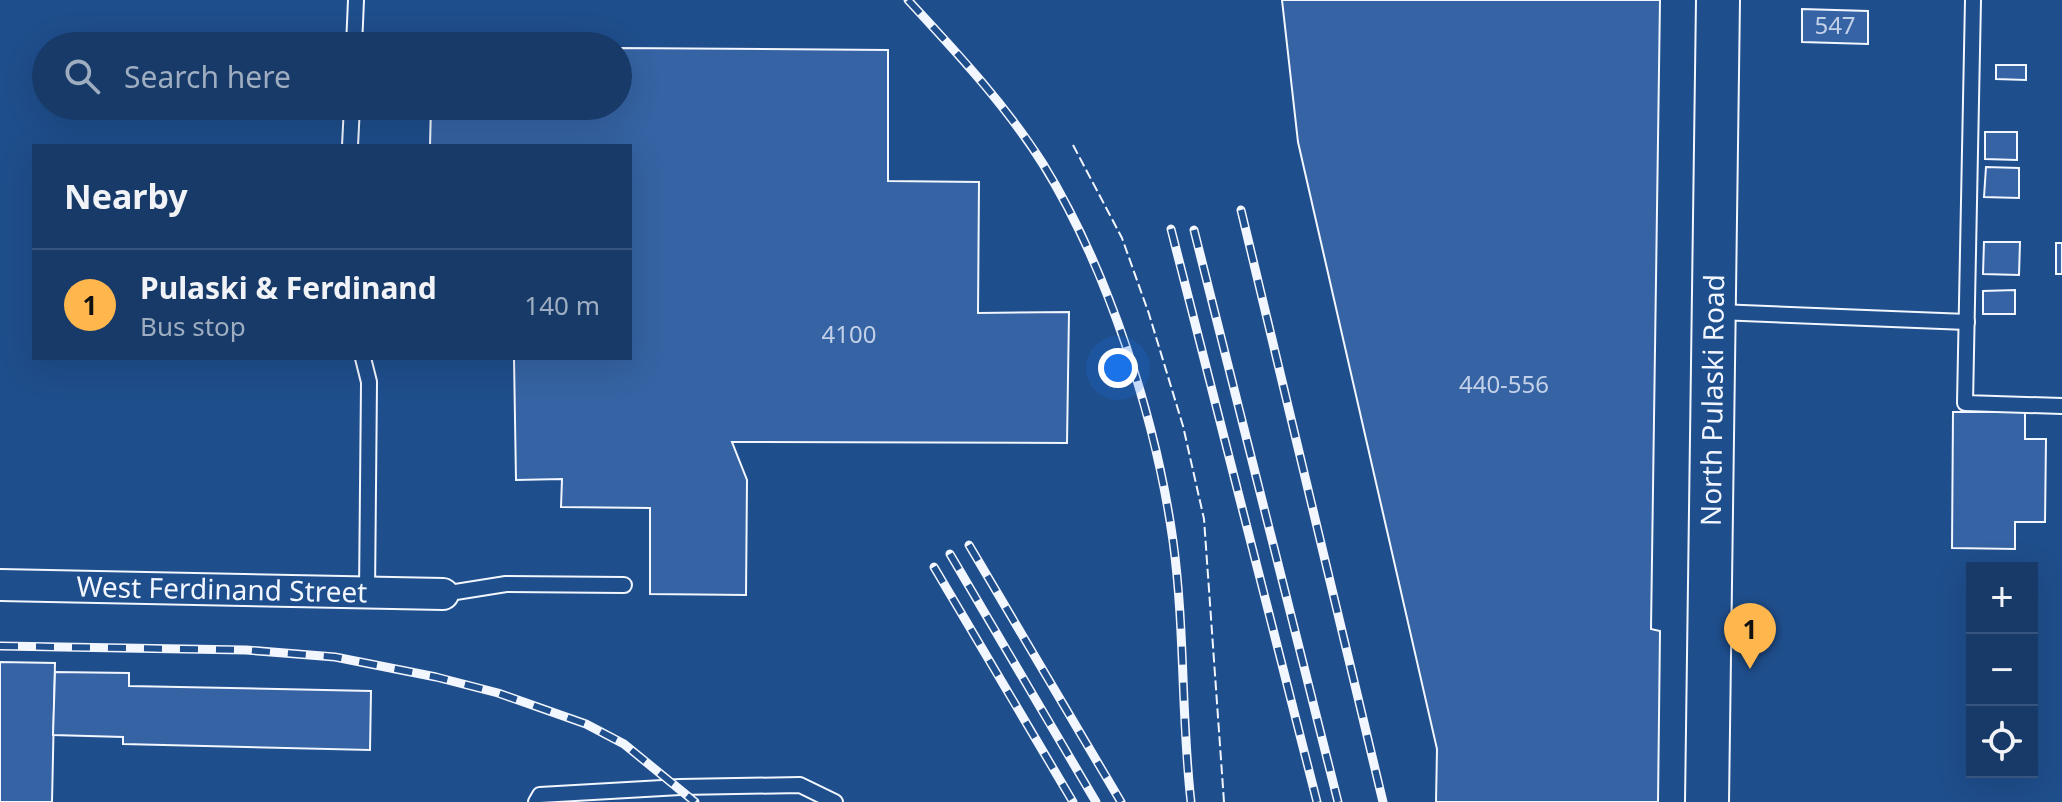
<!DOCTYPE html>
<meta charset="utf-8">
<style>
body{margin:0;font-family:"Noto Sans",sans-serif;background:#20416f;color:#f1f3f6}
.controls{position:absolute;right:24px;bottom:24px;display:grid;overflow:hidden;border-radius:0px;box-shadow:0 8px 32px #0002}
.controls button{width:72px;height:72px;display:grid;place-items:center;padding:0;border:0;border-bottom:2px solid #36547d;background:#173a69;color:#f1f3f6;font:40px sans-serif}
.you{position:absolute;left:1118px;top:368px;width:28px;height:28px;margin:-20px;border:6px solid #fff;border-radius:50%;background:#1a73e8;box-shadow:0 0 0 12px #1a73e833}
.badge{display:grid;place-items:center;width:52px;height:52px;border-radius:50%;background:#ffb74d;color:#111;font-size:26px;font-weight:700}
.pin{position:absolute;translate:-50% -66px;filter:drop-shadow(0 2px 4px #0008)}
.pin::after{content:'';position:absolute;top:42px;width:28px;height:24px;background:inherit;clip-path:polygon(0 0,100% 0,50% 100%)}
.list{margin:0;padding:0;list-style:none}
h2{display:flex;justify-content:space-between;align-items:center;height:104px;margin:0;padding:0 32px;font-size:34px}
h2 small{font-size:26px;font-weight:400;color:#9eadc0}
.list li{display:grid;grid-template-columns:52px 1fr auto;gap:24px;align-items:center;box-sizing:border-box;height:112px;padding:0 32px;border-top:2px solid #36547d}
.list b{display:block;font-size:30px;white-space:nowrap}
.list p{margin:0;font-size:26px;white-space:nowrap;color:#9eadc0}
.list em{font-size:26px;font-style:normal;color:#9eadc0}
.icon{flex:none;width:44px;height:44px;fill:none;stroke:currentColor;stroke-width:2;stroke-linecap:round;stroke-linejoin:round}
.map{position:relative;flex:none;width:2062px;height:802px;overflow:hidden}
.search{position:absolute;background:#173a69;box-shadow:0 8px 32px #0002;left:32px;top:32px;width:600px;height:88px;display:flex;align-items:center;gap:20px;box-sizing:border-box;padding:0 28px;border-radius:44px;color:#9eadc0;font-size:30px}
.panel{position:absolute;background:#173a69;box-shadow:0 8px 32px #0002;left:32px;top:144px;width:600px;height:216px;border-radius:0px}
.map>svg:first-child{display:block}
.building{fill:#3563a3;stroke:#f2f6ff;stroke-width:2}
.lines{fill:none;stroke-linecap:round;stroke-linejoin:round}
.service-casing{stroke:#f2f6ff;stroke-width:18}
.minor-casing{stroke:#f2f6ff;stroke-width:34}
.secondary-casing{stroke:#f2f6ff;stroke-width:46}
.service{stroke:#1f4e8c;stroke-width:14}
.minor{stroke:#1f4e8c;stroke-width:30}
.secondary{stroke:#1f4e8c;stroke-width:42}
.rail-casing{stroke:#f2f6ff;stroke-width:9}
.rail{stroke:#1f4e8c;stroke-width:6;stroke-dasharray:18;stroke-linecap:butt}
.fence{stroke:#f2f6ff;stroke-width:2;stroke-dasharray:10 4;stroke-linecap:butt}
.labels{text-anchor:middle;stroke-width:6;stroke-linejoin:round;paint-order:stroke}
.number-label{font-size:24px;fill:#c3d1e8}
.street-label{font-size:28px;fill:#f2f6ff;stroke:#1f4e8c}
</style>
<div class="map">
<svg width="2062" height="802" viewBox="0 0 2062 802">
<rect width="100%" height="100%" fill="#1f4e8c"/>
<g class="building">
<path d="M1282 0H1660L1651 629 1660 631 1658 802H1436L1437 749 1298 142Z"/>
<path d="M1802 9 1868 11V44L1802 42Z"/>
<path d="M618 48 888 50V181L979 182 978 313 1069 312 1067 443 732 442 747 480 746 595 650 594V508L561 507 562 479 516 480 514 358H630V146H430L431 106H618Z"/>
<path d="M1996 65H2026V80L1996 79Z"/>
<path d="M1985 132H2017V160L1985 159Z"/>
<path d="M1986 167 2019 168V198L1984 197Z"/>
<path d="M1984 242H2020L2019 275 1983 274Z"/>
<rect x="2056" y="243" width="6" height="31"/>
<path d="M2015 290V314H1983V291Z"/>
<path d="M1953 412H2025V439H2046L2045 522H2015V549L1952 548Z"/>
<path d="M0 662 55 663 52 802H0Z"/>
<path d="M55 672 129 673V686L371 691 370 750 123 744V737L53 735Z"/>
</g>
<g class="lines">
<g class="service-casing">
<g id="service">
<path d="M1973 0 1965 403 2062 406"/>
<path d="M354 46 356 0"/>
<path d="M350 146 352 106"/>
<path d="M1718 312 1967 322"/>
<path d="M363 358 369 382 367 593"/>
<path d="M443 594 506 584 624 585"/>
<path d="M536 802 540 795 680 787 800 785 835 802"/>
</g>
</g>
<g class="minor-casing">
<g id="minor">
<path id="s1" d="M0 585 443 594"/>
</g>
</g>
<g class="secondary-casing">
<g id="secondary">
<path id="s2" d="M1707 802 1718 0"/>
</g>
</g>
<use href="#service" class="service"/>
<use href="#minor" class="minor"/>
<use href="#secondary" class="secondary"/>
<g class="rail-casing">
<g id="rail">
<path d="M908 0C956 52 1005 104 1043 164 1108 269 1156 419 1173 541 1185 628 1181 715 1191 802"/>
<path d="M1241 210 1383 802"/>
<path d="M1171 229 1317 802"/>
<path d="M1194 230 1338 802"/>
<path d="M969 545 1121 802"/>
<path d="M950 554 1096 802"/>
<path d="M934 567 1073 802"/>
<path d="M0 646 246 650 335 657 436 677 498 693 586 724 624 744 695 802"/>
</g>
</g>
<use href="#rail" class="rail"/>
<path class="fence" d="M1073 145 1122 238 1149 314 1183 426 1204 519 1224 802"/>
</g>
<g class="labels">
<g class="number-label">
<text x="1835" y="34">547</text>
<text x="849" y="343">4100</text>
<text x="1504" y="393">440-556</text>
</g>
<g class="street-label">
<text dy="10" stroke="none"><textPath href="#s2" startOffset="402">North Pulaski Road</textPath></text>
<text dy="10" stroke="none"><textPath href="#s1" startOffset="222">West Ferdinand Street</textPath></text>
</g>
</g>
</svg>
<div class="controls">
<button>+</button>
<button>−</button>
<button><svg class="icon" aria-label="locate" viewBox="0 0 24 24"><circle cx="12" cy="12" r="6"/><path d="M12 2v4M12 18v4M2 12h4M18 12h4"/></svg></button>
</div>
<div class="you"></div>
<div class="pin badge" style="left:1750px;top:669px">1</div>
<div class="search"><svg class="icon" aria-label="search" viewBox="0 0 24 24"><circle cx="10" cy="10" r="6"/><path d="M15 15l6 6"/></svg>Search here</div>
<section class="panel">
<h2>Nearby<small></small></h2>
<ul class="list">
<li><span class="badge">1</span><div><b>Pulaski &amp; Ferdinand</b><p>Bus stop</p></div><em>140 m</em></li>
</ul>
</section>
</div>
